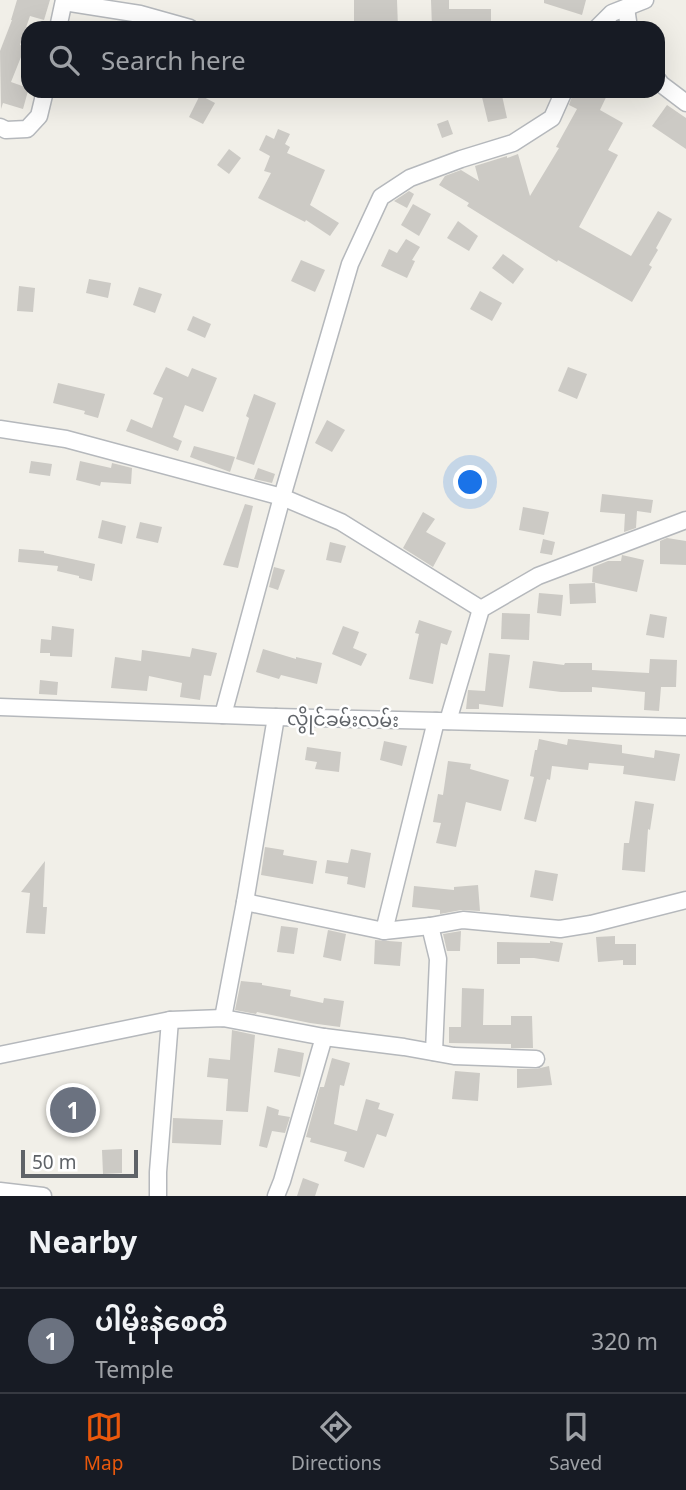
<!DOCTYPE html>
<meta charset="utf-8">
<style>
body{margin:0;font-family:"Noto Sans","Noto Sans Myanmar",sans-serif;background:#242831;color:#f1f3f6}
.scale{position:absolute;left:21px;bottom:18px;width:117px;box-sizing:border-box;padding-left:7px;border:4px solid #5f6368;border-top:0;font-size:19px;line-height:24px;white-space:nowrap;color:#5f6368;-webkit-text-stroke:5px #fff;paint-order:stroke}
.you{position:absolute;left:471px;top:483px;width:24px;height:24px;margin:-18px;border:5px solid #fff;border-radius:50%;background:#1a73e8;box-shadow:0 0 0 10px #1a73e833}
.badge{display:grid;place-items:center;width:46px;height:46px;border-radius:50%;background:#ea580c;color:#fff;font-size:23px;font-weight:700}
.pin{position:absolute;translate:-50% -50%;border:4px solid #fff;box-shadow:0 2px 7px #0006}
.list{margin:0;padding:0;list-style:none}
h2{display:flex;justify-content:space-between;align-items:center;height:91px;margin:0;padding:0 28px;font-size:30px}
h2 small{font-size:23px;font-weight:400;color:#9ea1a6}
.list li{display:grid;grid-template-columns:46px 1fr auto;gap:21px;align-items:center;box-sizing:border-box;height:105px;padding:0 28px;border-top:2px solid #363941}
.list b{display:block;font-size:26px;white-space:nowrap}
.list p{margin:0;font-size:23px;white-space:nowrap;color:#9ea1a6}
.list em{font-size:23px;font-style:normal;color:#9ea1a6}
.icon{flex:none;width:38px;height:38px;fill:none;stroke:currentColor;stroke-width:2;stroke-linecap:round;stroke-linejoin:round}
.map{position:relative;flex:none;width:686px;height:1196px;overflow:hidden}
.search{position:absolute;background:#171b24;box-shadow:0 7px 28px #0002;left:21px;right:21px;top:21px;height:77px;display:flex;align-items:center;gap:18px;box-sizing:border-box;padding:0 24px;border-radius:21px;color:#9ea1a6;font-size:26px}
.sheet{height:196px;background:#171b24}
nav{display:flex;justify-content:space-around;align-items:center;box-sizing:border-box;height:98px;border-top:2px solid #363941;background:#171b24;font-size:19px;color:#9ea1a6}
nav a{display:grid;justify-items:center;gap:4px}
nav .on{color:#ea580c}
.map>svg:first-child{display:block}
.building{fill:#cccac5}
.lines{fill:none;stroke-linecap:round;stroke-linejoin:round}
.street-casing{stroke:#b5b8bc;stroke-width:19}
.street{stroke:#fff;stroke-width:16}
.labels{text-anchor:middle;stroke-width:5;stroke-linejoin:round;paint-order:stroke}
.street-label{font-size:19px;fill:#5f6368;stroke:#fff}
</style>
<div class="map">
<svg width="686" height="1196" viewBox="0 0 686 1196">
<rect width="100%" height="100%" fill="#f1efe8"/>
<g class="building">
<path d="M17 0H50L44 20 30 16 20 45 25 47 11 82 28 88V91L23 109 3 103 1 109 0 51 12 20H11Z"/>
<path d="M354 0H397L398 28H354Z"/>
<path d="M431 0H449V9H491V28L432 27Z"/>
<path d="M544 0H586L582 15 544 3Z"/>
<path d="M491 91H501L507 118 488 122 481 93Z"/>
<path d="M574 91H609L600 110 623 123 608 150 618 155 579 227 631 256 658 211 672 219 656 248 658 250 649 265 652 267 632 302 558 260 557 262 467 206 469 203 439 185 445 176 461 170 479 181 475 166 507 156V158L518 154 530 196 559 148 556 147 577 109 569 105Z"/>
<path d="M200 95 215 103 203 124 189 117Z"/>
<path d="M667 105 686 118V149L652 126Z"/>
<path d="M448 120 453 134 442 138 437 124Z"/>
<path d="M278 129 290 134 285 144 290 147 287 153 325 170 310 205 339 223 330 236 306 220 305 222 258 198 271 173 264 171 270 156 259 150 266 135 274 139Z"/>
<path d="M229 149 241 158 229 174 217 165Z"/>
<path d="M409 191 414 194 407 208 394 201Z"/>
<path d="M413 204 431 214 419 236 401 225Z"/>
<path d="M458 221 478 236 469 251 447 238Z"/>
<path d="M406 239 420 247 412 260 415 261 407 278 381 266 389 249 397 253Z"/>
<path d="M503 254 524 269 513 284 492 268Z"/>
<path d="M301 260 325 270 315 292 291 281Z"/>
<path d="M89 279 111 283 108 298 86 293Z"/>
<path d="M19 286 35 288 33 312 17 311Z"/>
<path d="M139 287 162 294 155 313 133 305Z"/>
<path d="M480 291 502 303 492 321 470 309Z"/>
<path d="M193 316 211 324 205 338 187 330Z"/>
<path d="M166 367 188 377 192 368 217 378 203 412 185 405 173 437 182 441 178 451 126 431 131 419 152 428 163 398 153 394Z"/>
<path d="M568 367 587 374 577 399 558 391Z"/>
<path d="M58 383 105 394 98 418 84 414 85 411 53 403Z"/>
<path d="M254 394 276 403 254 465 236 459 249 418 246 416Z"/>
<path d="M327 420 345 430 332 452 315 443Z"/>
<path d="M194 446 235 457 230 472 190 457Z"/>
<path d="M31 461 52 464 50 476 29 473Z"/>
<path d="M80 461 111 468 112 463 132 468 131 484 101 482 100 486 76 480Z"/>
<path d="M258 468 275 474 272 483 254 479Z"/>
<path d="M602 494 653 500 651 513 637 511 636 528 624 532 625 514 600 512Z"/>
<path d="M245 504 253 506 238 568 223 565Z"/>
<path d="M523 507 549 512 544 535 519 530Z"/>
<path d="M423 512 435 519 426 532 446 543 433 567 403 548Z"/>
<path d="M102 520 126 526 122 544 98 538Z"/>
<path d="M140 522 162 527 158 543 136 538Z"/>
<path d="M667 538 686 541V565L660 564V541Z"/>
<path d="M543 539 555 542 552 555 540 553Z"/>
<path d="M330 542 346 546 341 563 326 560Z"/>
<path d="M19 549 44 551V553L95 564 92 581 79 578V576L57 571 58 566 18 562Z"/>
<path d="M622 555 644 560 637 592 592 582 593 567 608 561H621Z"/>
<path d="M274 567 285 570 278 590 269 587Z"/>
<path d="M595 583 596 603 570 604 569 584Z"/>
<path d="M539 593 563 595 561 616 537 613Z"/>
<path d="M502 613 530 614 529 640 501 639Z"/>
<path d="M650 614 667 617 664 638 646 635Z"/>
<path d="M419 620 452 631 447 645 441 643 433 684 409 679 419 634 415 633Z"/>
<path d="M52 626 74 629 72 657 50 656V653H40L41 639 51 640Z"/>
<path d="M343 626 359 632 353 648 367 654 361 666 332 654Z"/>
<path d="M192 648 217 653 211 676 204 675 200 700 180 697 182 683 149 676 147 691 111 688 115 657 141 661 142 650 190 657Z"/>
<path d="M263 649 296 659V657L322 663 317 684 281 675 279 679 256 672Z"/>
<path d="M489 653 510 655 503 707 479 704V709H466L468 690 485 691Z"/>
<path d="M650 659 677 660 676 687H661L659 711 644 710 645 692 592 687V692H561L529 688 533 661 564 665 565 663H592V670L649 673Z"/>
<path d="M40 680 58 682 57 695 39 694Z"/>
<path d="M539 739 567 745 568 739 622 745V753L654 758 655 750 680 754 675 781 623 774 624 766 589 763 588 770 552 766 550 780 547 779 536 822 524 819 534 777 530 776 535 750H537Z"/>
<path d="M384 741 407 746 402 766 380 760Z"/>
<path d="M307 747 341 752 339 772 315 769 317 762 305 760Z"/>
<path d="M448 761 471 764 470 769 509 780 501 811 466 802 456 847 436 843 441 823 433 822 438 794 443 795Z"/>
<path d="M635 801 654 804 650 830 648 829 645 872 622 870 624 843H629Z"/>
<path d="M265 847 284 850 283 855 317 861 313 884 261 875Z"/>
<path d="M351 849 371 853 365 888 347 884 348 877 325 873 327 860 348 863Z"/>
<path d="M45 861 43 907H47L45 934 26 933 30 893 21 892Z"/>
<path d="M535 870 558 874 553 901 530 897Z"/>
<path d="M478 885 480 911 461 910 440 914V910L412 907 414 886 454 890V887Z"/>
<path d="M281 926 298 928 294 954 277 952Z"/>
<path d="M328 930 346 934 341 961 323 957Z"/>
<path d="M461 931 460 951H447L443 934Z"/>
<path d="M615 936V944H636V965H623V960L598 962 596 937Z"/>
<path d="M375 940 402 942 400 966 374 964Z"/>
<path d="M550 941 563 943 559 962 534 958H520V964H497V942L550 943Z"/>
<path d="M241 981 262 983V985L291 990 290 996 323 1003 324 998 344 1001 340 1027 310 1023 257 1012 256 1014 235 1010Z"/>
<path d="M462 988 484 989 483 1025H511V1016H532L533 1048H511V1044L449 1043V1027H461Z"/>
<path d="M232 1030 255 1035 248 1112 226 1111 228 1079 207 1077 209 1058 230 1060Z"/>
<path d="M278 1048 304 1053 300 1077 274 1072Z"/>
<path d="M332 1058 350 1063 344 1086 340 1085 334 1124 357 1131 366 1099 380 1103 378 1109 394 1114 386 1137 377 1134 364 1168 344 1161 347 1152 310 1142 311 1138 306 1137 320 1087H324Z"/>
<path d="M549 1066 552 1085 517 1088V1069H536Z"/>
<path d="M455 1071 480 1073 478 1101 452 1099Z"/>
<path d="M61 1095H86L85 1125 60 1124Z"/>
<path d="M267 1106 279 1110 278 1115 290 1117 285 1133 272 1131 267 1148 259 1146Z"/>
<path d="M173 1118 223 1120 221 1145 172 1143Z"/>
<path d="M122 1149V1173L103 1174 102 1150Z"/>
<path d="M303 1178 319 1184 315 1196H297Z"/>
</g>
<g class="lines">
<g class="street-casing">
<g id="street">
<path d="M64 2 140 14 190 28"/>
<path d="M626 8 629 28"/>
<path d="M58 28 64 0"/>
<path d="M597 28 612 13 645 0"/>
<path d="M658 80 661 84 686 103"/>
<path d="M0 127 6 130 27 129 39 116 45 91"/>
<path d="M0 429 66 439 282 497 341 522 481 609"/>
<path d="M0 707 276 717 686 727"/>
<path d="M223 715 282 497 350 264 381 197 410 178 461 159 513 143 552 118 564 91"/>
<path d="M448 721 481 609 538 576 686 520"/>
<path d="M245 902 384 931 430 926 463 920 560 929 591 924 686 900"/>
<path d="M430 926 438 959 434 1052"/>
<path d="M384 931 436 721"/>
<path d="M223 1018 245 902 276 717"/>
<path d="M0 1055 170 1020 223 1018 324 1037 404 1047 454 1056 536 1059"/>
<path d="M0 1191 43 1196"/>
<path d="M158 1196V1172L170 1020"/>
<path d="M276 1196 282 1181 324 1037"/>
</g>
</g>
<use href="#street" class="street"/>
</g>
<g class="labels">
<g class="street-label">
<text transform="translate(343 719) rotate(1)" y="7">လွိုင်ခမ်းလမ်း</text>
</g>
</g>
</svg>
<div class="scale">50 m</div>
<div class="you"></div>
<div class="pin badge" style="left:73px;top:1110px;background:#6b7280">1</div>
<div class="search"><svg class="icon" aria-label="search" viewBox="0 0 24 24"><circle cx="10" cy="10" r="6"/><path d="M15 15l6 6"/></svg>Search here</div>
</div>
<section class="sheet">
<h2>Nearby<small></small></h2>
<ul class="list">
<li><span class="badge" style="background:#6b7280">1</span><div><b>ပါမိုးနဲစေတီ</b><p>Temple</p></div><em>320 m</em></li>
</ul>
</section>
<nav>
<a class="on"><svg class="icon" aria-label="map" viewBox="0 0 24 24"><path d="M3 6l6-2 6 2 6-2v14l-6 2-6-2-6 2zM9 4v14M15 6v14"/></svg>Map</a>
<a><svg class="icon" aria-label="directions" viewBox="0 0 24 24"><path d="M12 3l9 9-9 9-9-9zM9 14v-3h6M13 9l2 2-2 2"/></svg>Directions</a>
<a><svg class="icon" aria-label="saved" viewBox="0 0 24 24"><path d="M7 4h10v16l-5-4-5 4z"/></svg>Saved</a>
</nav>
